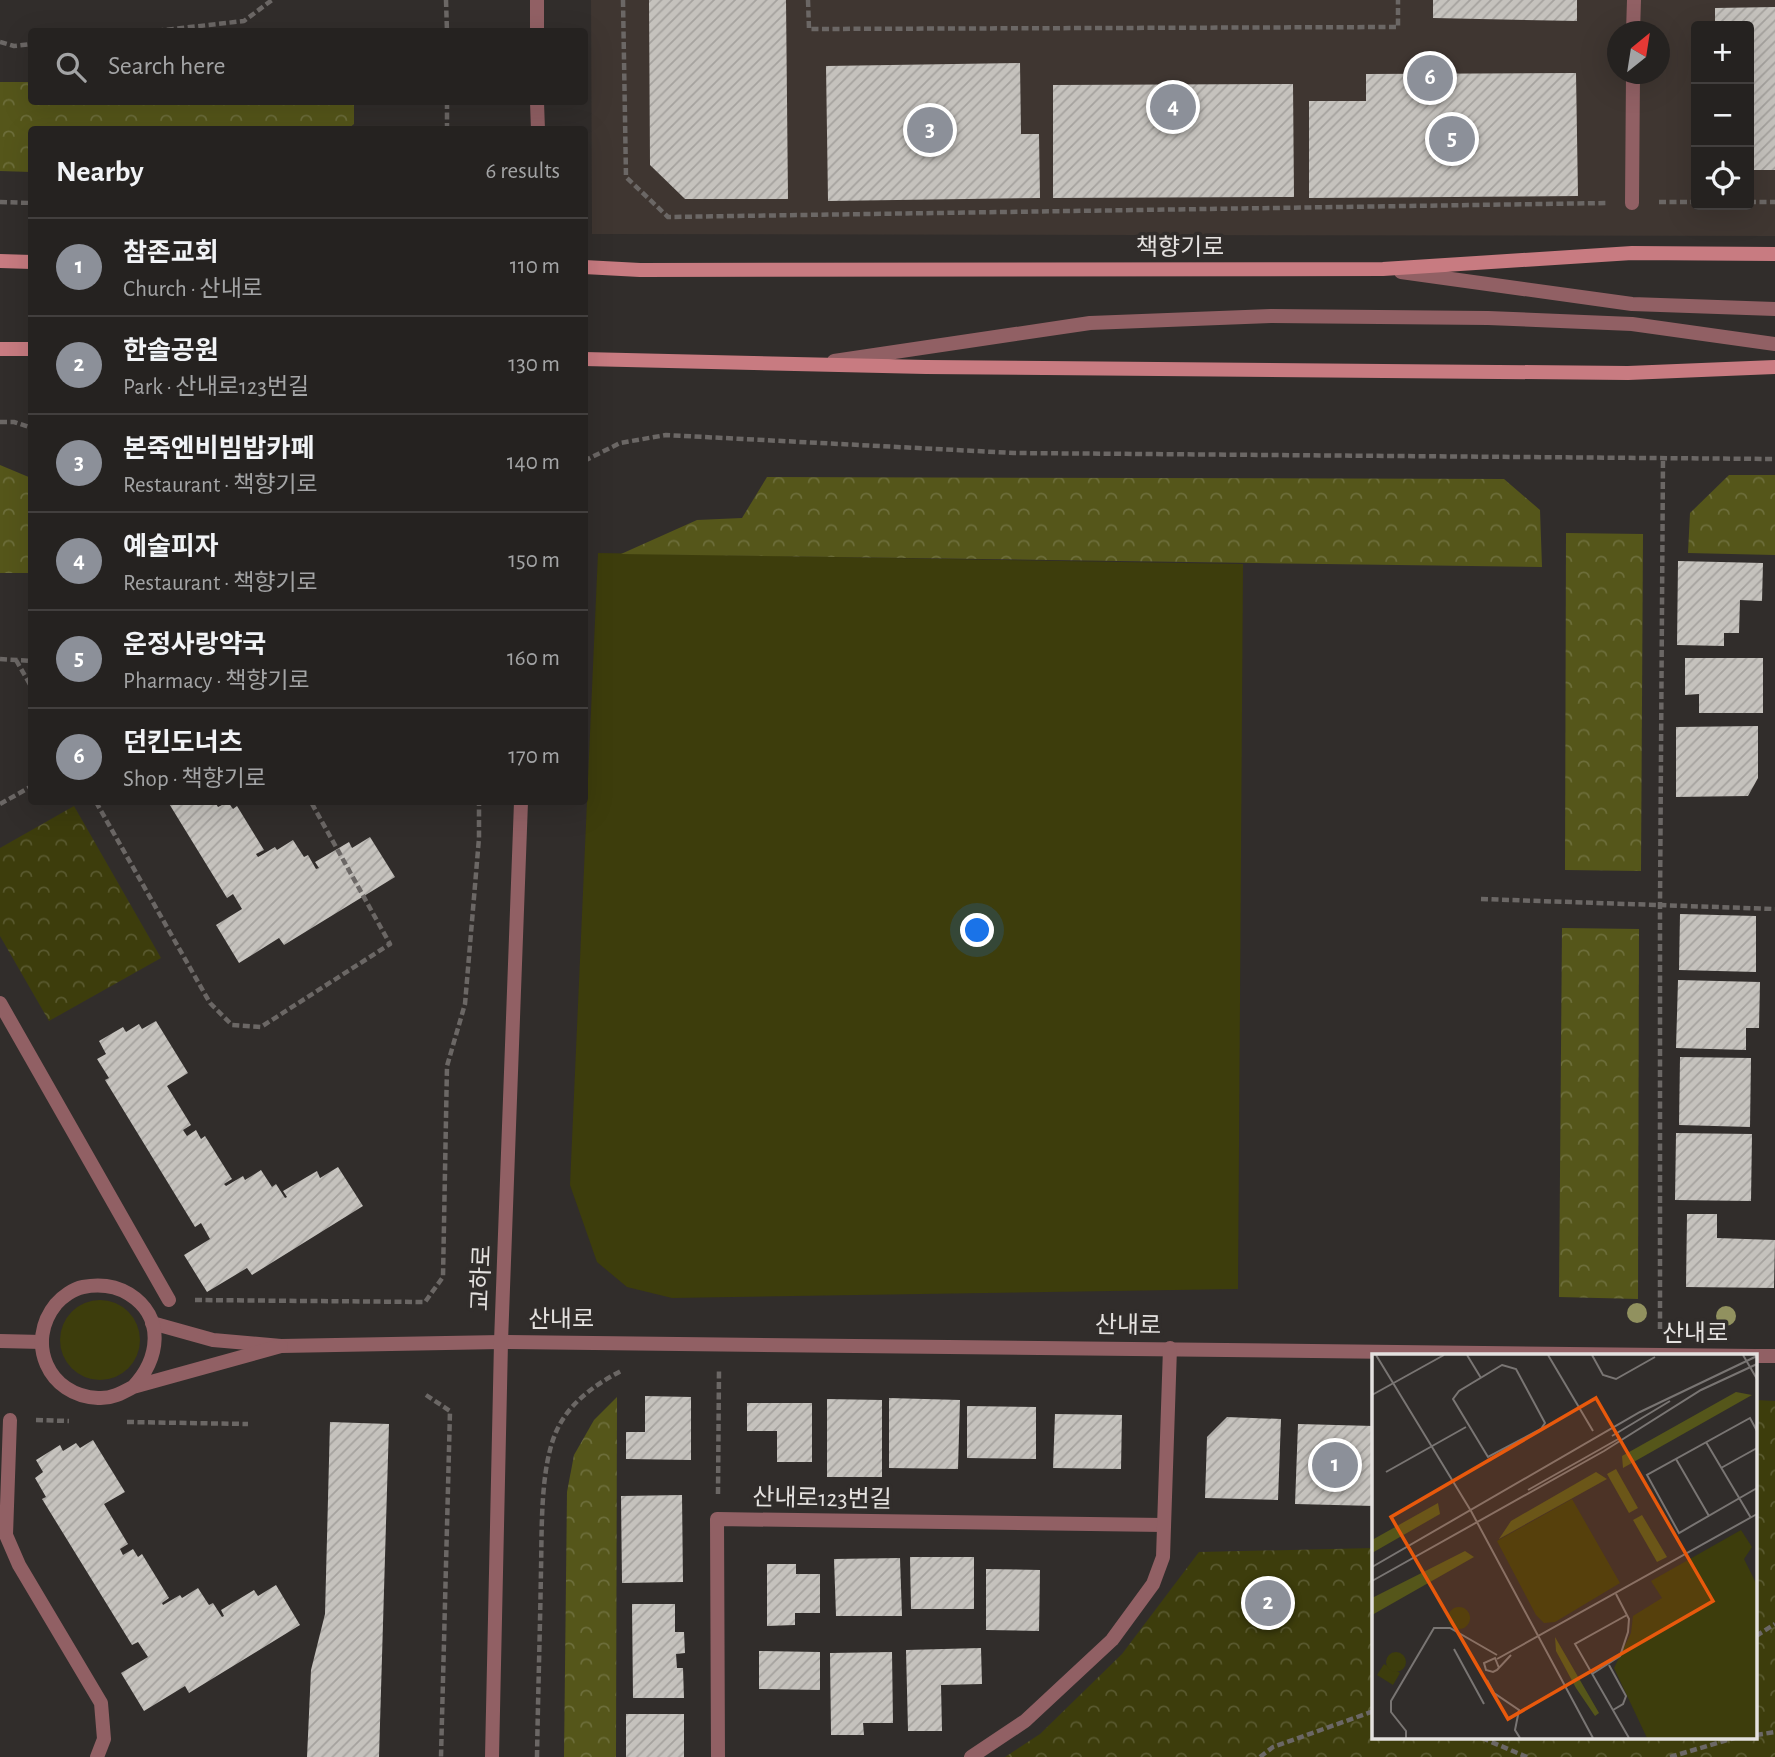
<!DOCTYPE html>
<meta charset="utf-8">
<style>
body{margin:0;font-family:"Alegreya Sans","Noto Sans KR",sans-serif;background:#312f2d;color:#f1f3f6}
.controls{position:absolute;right:21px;top:21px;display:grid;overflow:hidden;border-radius:7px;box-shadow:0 7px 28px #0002}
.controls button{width:63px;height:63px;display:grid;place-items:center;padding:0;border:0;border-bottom:2px solid #423f3e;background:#252220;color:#f1f3f6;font:35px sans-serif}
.compass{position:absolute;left:1607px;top:21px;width:63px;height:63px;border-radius:50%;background:#252220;box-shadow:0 7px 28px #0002;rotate:30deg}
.you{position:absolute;left:978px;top:931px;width:24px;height:24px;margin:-18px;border:5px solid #fff;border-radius:50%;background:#1a73e8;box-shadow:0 0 0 10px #1a73e833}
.badge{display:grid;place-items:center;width:46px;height:46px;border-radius:50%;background:#8c9099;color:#fff;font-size:23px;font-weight:700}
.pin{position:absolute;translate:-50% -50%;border:4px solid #fff;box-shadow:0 2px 7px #0006}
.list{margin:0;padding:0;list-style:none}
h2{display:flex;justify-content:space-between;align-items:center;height:91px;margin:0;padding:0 28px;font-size:30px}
h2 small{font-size:23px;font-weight:400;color:#a3a4a5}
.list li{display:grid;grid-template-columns:46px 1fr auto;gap:21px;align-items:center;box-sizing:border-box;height:98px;padding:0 28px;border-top:2px solid #423f3e}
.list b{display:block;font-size:26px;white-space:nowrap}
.list p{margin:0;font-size:23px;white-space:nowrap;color:#a3a4a5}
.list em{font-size:23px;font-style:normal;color:#a3a4a5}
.icon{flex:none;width:38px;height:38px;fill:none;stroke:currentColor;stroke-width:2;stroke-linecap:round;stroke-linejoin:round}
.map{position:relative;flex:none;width:1775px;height:1757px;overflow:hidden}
.search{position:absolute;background:#252220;box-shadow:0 7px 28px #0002;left:28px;top:28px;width:560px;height:77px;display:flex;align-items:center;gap:18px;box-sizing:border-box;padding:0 24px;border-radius:7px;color:#a3a4a5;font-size:26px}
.panel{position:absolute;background:#252220;box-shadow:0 7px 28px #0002;left:28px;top:126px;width:560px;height:679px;border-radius:7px}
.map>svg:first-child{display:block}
.built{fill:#3f3631;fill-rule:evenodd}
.green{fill:#3d3d0c}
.forest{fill:url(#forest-crowns)}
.park{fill:url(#park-crowns)}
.building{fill:url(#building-hatch)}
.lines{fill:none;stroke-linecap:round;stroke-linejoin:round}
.path{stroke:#6b6765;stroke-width:4.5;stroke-dasharray:7 3.5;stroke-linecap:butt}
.lane{stroke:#916064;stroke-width:14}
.street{stroke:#916064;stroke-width:14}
.secondary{stroke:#c87b81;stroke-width:14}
.tree{fill:#91915f}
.labels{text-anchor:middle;stroke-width:7;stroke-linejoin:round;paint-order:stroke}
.street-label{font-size:24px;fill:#e4e1df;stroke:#312d2b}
.inset-road{fill:none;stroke:#797573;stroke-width:2}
.view{fill:#e8590c;fill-opacity:0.15;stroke:#e8590c;stroke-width:3.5}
.inset-edge{fill:none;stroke:#e4e1df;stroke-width:3.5}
</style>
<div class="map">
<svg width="1775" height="1757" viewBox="0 0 1775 1757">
<defs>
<pattern id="forest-crowns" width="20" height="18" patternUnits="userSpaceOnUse" patternTransform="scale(1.75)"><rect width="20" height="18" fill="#55561a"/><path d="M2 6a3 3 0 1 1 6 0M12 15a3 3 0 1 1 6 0" fill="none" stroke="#6d6e3b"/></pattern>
<pattern id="park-crowns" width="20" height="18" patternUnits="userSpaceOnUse" patternTransform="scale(1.75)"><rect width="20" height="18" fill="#3d3d0c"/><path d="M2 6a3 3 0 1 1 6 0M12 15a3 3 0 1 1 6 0" fill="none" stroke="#59592f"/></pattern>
<pattern id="building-hatch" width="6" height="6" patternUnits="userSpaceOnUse" patternTransform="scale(1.75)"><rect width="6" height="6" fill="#c5c2bd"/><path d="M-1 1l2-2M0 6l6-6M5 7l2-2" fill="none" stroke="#a5a29e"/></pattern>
</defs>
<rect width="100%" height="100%" fill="#312d2b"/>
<path class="built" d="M591 0H1775V236L592 234ZM1696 26H1749V205H1696ZM1618 32H1660V74H1618Z"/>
<g class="green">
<path d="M598 553 1243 564 1238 1289 672 1298 627 1287 597 1262 570 1185Z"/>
<circle cx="100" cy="1340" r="40"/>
</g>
<g class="forest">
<path d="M0 82H31L32 102H354V124L347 130H32L31 172 0 171Z"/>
<path d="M0 465 31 478V573H0Z"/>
<path d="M1729 475H1775V555L1688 553 1690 513Z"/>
<path d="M767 477 1504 479 1540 510 1542 567 621 554 697 520 742 518Z"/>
<path d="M1566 533 1643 534 1641 871 1565 870Z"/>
<path d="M1562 928 1639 929 1638 1299 1559 1297Z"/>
<path d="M617 1397 616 1757H564L567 1492 574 1455 594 1420Z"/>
</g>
<g class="park">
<path d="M74 806 161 958 49 1021 0 936V848Z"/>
<path d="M1756 1400 1775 1401V1757H1005L1040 1734 1122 1654 1199 1552 1374 1548V1738H1756Z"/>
</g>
<g class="building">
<path d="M649 0H786L788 199H685L650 165Z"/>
<path d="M1433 0H1577V21L1433 18Z"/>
<path d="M1775 7V170H1749V26H1715V8Z"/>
<path d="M1020 63 1021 134H1039L1040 198 828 201 826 66Z"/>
<path d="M1576 73 1578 196 1309 198V101H1366V74Z"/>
<path d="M1293 84 1294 197 1053 198V85Z"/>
<path d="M1678 561 1763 563 1762 601 1740 600 1739 633H1724V646L1677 645Z"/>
<path d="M1685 658H1763V713H1699V694L1685 695Z"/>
<path d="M1758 726V778L1748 796 1676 797V727Z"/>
<path d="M168 802H215L218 807 228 802 233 809 237 806 264 850 256 854 258 857 275 847 277 850 293 840 304 857 308 855 316 869 319 868 315 862 349 842 352 848 370 837 395 877 284 945 279 938 239 963 216 925 242 909 233 894 227 898Z"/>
<path d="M1680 914 1756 916V972L1679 970Z"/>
<path d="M1678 980 1760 982 1759 1028H1746V1050L1676 1048Z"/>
<path d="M156 1021 188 1073 167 1086 191 1125 183 1130 187 1136 196 1130 201 1139 205 1136 232 1179 224 1184 226 1186 243 1176 245 1180 261 1170 272 1187 276 1184 285 1198 287 1197 283 1191 317 1171 320 1178 338 1167 363 1206 252 1275 247 1268 207 1292 184 1255 210 1239 201 1223 195 1227 105 1080 109 1078 97 1059 106 1054 99 1041 123 1027 126 1032 139 1024 142 1029Z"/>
<path d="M1680 1057 1751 1058 1750 1127 1679 1125Z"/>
<path d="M1676 1133 1752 1134 1751 1201 1675 1200Z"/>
<path d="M1687 1214H1717V1238L1775 1240 1774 1288 1686 1287Z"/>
<path d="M645 1396 691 1397V1460L626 1459V1432H645Z"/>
<path d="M889 1398 960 1400 958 1469 889 1468Z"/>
<path d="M827 1399 882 1400V1477H827Z"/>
<path d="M747 1403H812V1462H777V1431H747Z"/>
<path d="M967 1406 1036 1407V1459L967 1458Z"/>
<path d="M1055 1414 1122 1415 1121 1469 1053 1468Z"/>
<path d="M1227 1417 1281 1419 1278 1500 1205 1498 1207 1437Z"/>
<path d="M330 1422 389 1424 379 1757H307L311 1670 325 1614Z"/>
<path d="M1298 1424 1374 1426V1506L1295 1504Z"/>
<path d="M93 1440 125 1492 104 1504 128 1544 120 1549 123 1555 133 1549 138 1557 142 1554 169 1598 162 1603 163 1605 180 1595 182 1598 198 1588 209 1605 213 1603 222 1617 224 1616 221 1610 254 1590 258 1596 276 1585 300 1625 189 1693 185 1686 144 1711 121 1673 148 1657 138 1642 132 1645 42 1499 46 1497 35 1478 43 1472 36 1460 60 1445 63 1451 76 1443 80 1448Z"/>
<path d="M682 1495 683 1582 622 1583 621 1496Z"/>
<path d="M910 1557H974V1609H911Z"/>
<path d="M900 1558 902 1616H836L834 1559Z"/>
<path d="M767 1564H796V1574H820V1613H795V1625L767 1626Z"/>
<path d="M986 1569 1040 1570 1039 1631 986 1630Z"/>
<path d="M632 1604H675V1632H684L685 1653 676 1654 677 1668H683L684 1698H633Z"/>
<path d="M981 1648 982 1684 941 1685 942 1731H908L906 1650Z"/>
<path d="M759 1651 820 1652V1690L759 1689Z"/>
<path d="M892 1652 893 1723H863L864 1735H831L830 1653Z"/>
<rect x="626" y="1714" width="58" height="43"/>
</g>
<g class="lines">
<g class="path">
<path d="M446 0 447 32"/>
<path d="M623 0 626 177 668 217 1608 203"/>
<path d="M808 0 809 29 1398 27V0"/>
<path d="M146 32 244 21 272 0"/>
<path d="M0 42 14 46 32 44"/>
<path d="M447 102V130"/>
<path d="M0 202 32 203"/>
<path d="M1659 202H1696"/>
<path d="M1749 202H1775"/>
<path d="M0 422H14L32 428"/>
<path d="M584 461 620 443 666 435 1014 453 1775 459"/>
<path d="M0 659 32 661"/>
<path d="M16 660 32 688"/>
<path d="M96 802 210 1003 232 1025 261 1027 390 944 311 802"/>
<path d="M0 804 32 786"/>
<path d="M1481 899 1775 909"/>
<path d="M195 1300 425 1302 443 1277 447 1066 465 1004 479 838V802"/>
<path d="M1660 1329V905L1663 458"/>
<path d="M426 1395 450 1411 441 1757"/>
<path d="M36 1420 69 1421"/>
<path d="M127 1422 248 1424"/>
<path d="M718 1494 719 1369"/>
<path d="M1756 1636 1775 1624"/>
<path d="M1756 1735 1775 1732"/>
<path d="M1482 1738 1527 1757"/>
<path d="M537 1757C538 1695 540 1632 541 1570 542 1530 540 1469 556 1432 568 1404 594 1385 621 1371"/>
<path d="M1260 1757 1273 1747 1374 1711"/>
<path d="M1670 1757 1734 1738"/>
</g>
<g class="lane">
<path d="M1401 272 1632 304 1775 309"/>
<path d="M834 361 1090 323 1271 316 1488 318 1632 324 1775 344"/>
<path d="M152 1323 213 1340 281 1346 501 1342"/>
<path d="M0 1341 42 1342"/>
<path d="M133 1387C159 1360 166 1317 129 1294 114 1285 99 1284 83 1287 73 1289 62 1297 56 1304 25 1342 48 1396 98 1398 111 1399 122 1393 133 1387L281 1346"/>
</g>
<g class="street">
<path d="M537 0V32"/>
<path d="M1633 32 1634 0"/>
<path d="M537 102 538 130"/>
<path d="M1632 203 1633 74"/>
<path d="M0 1003 169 1300"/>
<path d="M501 1342 1755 1356"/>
<path d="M1756 1356H1775"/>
<path d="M10 1420 6 1535 19 1565 101 1703 104 1739 97 1757"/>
<path d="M492 1757 501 1342 521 802"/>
<path d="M718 1757 717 1519 1164 1525"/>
<path d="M971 1757 1025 1721 1112 1640 1153 1584 1163 1557 1170 1348"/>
</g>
<g class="secondary">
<path d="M0 261 32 262"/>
<path d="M584 267 640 270 1383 269 1632 253 1775 254"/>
<path d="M0 349H32"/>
<path d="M584 359 926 367 1628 373 1775 367"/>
</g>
</g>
<g class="tree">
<circle cx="1637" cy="1313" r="10"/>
<circle cx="1726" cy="1316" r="10"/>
</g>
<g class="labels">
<g class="street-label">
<text x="1180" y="255">책향기로</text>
<text transform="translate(481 1278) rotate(-88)" y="8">교하로</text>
<text x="561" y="1327">산내로</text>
<text transform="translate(1128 1325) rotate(1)" y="8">산내로</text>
<text x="1695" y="1341">산내로</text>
<text transform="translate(822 1498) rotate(1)" y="8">산내로123번길</text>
</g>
</g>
<g transform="translate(1372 1354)">
<rect width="385" height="385" fill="#312d2b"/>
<path d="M200 145 248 229 183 268 172 269 164 261 125 187ZM12 310 28 319 21 331 5 321Z" fill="#3d3d0c"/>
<path d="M364 38 380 41 251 114 250 102ZM244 115 266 154 257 159 235 120ZM224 118 235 125 127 185 139 167ZM66 149 68 160 0 199V186ZM270 161 295 203 285 208 261 166ZM93 197 102 203 0 261V244ZM183 283 227 359 223 362 204 334 184 297Z" fill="#55561a"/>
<path d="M369 176 380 193 372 205 385 231V384H275L242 314 259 279 261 262 290 244 279 227ZM76 264a11 11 0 1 1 22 0a11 11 0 1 1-22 0ZM14 308a10 10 0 1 1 20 0a10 10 0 1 1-20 0Z" fill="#3d3d0c"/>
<path class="inset-road" d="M4 1 99 157 221 384M95 1 109 24M176 1 221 77M220 1 231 21 244 25 283 3M371 1 385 25M130 11 144 15 173 69 169 75 116 103 81 45 87 37ZM0 41 72 1M385 77 378 64 275 121 307 179 385 134M240 82 298 47M334 88 379 164M304 105 337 162M349 114 385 94M14 118 94 73M156 136 248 84M0 213 268 58 385 2M0 227 232 97 329 36 385 10M255 261 203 290 257 384M82 295 112 350M125 305 385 160M237 311 254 342 251 350 241 356M127 314 123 304 112 309 114 316 121 318 125 316 139 301M220 320 248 302 256 278 257 265 244 240M115 326 122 339 147 356 143 376 148 384M34 384V377L19 358V347L62 274H78L125 301"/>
<path class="view" d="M224 44 341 247 136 365 19 163Z"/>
<rect width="385" height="385" class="inset-edge"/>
</g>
</svg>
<div class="controls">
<button>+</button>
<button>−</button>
<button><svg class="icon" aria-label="locate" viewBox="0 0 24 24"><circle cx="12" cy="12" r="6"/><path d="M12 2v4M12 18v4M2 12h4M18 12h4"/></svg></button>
</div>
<svg class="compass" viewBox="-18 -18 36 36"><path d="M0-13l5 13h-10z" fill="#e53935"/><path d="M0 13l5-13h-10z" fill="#a3a4a5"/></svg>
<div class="you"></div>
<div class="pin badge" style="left:1335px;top:1465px">1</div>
<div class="pin badge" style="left:1268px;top:1603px">2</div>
<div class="pin badge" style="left:930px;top:130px">3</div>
<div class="pin badge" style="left:1173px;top:107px">4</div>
<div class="pin badge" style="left:1452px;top:139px">5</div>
<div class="pin badge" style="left:1430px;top:78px">6</div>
<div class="search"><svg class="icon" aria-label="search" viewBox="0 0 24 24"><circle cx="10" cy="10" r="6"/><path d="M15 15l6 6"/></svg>Search here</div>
<section class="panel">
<h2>Nearby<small>6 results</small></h2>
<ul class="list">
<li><span class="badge">1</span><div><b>참존교회</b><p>Church · 산내로</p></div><em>110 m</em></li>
<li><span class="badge">2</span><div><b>한솔공원</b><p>Park · 산내로123번길</p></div><em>130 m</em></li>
<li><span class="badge">3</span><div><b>본죽엔비빔밥카페</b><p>Restaurant · 책향기로</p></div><em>140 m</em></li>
<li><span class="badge">4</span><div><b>예술피자</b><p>Restaurant · 책향기로</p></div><em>150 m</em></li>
<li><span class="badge">5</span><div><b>운정사랑약국</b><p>Pharmacy · 책향기로</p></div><em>160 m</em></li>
<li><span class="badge">6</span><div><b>던킨도너츠</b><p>Shop · 책향기로</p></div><em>170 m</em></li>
</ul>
</section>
</div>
